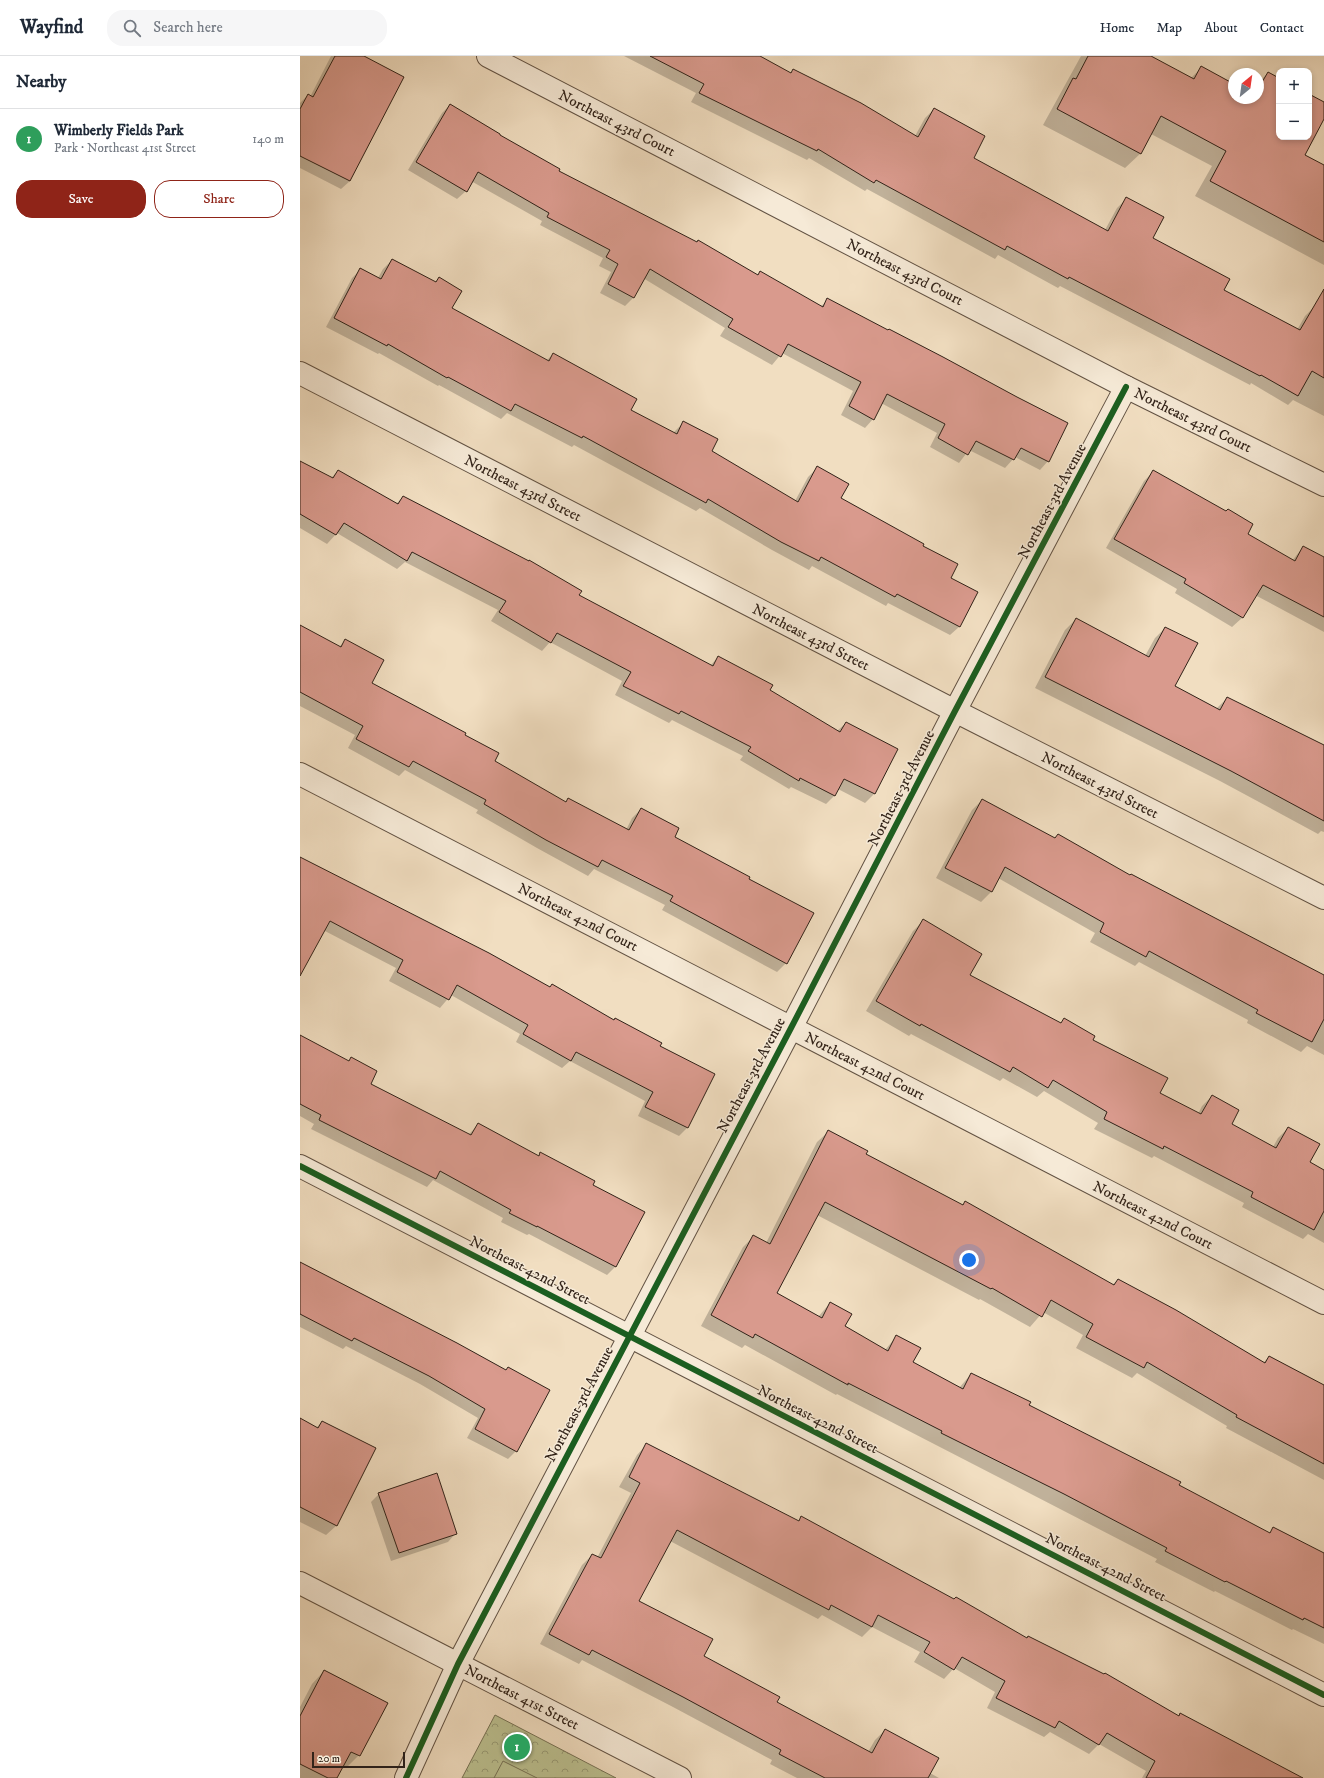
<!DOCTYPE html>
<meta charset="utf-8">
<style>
body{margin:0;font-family:"IM FELL DW Pica",serif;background:#f6f6f7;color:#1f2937}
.controls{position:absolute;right:12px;top:12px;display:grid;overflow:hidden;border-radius:8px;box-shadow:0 2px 6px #0003}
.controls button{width:36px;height:36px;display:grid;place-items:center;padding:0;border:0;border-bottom:1px solid #e0e1e3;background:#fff;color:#1f2937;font:20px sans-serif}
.compass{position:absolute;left:928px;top:12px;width:36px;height:36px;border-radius:50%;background:#fff;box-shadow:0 2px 6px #0003;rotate:29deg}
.scale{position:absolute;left:12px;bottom:10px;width:93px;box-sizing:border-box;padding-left:4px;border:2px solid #322319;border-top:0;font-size:11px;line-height:14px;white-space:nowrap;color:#322319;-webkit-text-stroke:3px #f6ead7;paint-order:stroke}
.you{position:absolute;left:669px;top:1204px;width:14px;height:14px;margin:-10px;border:3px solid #fff;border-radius:50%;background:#1a73e8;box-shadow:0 0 0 6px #1a73e833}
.badge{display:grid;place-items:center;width:26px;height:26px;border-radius:50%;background:#8f2418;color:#fff;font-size:13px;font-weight:700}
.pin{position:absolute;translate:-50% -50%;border:2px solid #fff;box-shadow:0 1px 4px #0006}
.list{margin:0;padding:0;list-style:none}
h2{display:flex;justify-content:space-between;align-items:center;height:52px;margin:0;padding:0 16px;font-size:17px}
h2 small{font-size:13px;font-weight:400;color:#747a83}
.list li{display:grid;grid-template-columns:26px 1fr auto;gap:12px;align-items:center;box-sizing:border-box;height:60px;padding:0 16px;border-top:1px solid #e0e1e3}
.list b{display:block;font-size:15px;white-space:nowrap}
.list p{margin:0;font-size:13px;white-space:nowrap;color:#747a83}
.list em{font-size:13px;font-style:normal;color:#747a83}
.actions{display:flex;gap:8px;padding:12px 16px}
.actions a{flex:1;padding:9px 0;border:1px solid #8f2418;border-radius:16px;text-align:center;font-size:14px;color:#8f2418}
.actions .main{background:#8f2418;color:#fff}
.icon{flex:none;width:22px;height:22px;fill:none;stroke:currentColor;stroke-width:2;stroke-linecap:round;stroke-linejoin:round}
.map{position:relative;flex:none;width:1024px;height:1722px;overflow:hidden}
header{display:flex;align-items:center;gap:24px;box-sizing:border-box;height:56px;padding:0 20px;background:#fff;border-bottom:1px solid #e0e1e3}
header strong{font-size:19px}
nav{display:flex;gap:22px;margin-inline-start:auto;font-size:14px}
.search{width:280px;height:36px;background:#f6f6f7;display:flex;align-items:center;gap:10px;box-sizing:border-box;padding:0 14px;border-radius:16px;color:#747a83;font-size:15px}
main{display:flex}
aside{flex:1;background:#fff}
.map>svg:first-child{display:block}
.park{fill:url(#park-crowns);stroke:#777255}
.pitch{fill:#bcc191;stroke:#777255}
.shadow{fill:#0003}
.building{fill:#d99a8d;stroke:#322319}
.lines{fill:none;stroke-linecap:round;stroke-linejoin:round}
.minor-casing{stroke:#625243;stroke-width:24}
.minor{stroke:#f6ead7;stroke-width:22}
.cycleway-casing{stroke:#f6ead7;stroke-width:8}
.cycleway{stroke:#1b5e20;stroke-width:6}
.labels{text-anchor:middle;stroke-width:3;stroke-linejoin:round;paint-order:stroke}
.street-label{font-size:15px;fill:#322319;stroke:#f6ead7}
</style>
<header>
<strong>Wayfind</strong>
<div class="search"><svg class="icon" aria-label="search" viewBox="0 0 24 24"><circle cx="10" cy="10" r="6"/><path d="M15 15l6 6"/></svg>Search here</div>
<nav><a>Home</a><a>Map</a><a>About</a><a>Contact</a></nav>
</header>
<main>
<aside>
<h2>Nearby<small></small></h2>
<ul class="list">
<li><span class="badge" style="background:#2e9e5b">1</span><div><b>Wimberly Fields Park</b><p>Park · Northeast 41st Street</p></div><em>140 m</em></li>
</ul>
<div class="actions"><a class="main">Save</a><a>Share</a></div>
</aside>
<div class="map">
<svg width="1024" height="1722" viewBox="0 0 1024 1722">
<defs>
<pattern id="park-crowns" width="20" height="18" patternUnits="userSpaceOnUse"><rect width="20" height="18" fill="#bcc191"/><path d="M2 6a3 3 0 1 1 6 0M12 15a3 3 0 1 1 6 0" fill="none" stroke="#999c76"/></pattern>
</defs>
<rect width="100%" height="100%" fill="#f1dec1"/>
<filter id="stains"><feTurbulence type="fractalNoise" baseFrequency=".005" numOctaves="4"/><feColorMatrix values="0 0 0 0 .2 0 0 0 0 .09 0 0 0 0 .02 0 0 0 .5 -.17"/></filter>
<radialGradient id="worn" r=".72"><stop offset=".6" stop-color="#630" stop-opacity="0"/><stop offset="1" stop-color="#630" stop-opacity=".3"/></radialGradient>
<path class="park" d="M195 1659 316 1722H162Z"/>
<path class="pitch" d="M203 1705 237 1722H194Z"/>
<g class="shadow">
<path d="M31 0H62L103 21 50 125 41 133 0 112V47L8 39 10 41Z"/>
<path d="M324 0H458L490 17 494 14 615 80 625 62 634 53 672 102 805 174 817 152 826 143 851 182 923 234 997 274 1005 260 1014 251 1024 257V360L993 344 988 349 951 327 950 329 760 230 758 232 698 199 695 203 567 133 565 135 509 102 507 104 391 46 396 37Z"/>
<path d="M781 0H849L891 22 901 12 934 29V42H958V27L968 17 979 23V81H1009V39L1024 47V60L1003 99 1024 111V209L895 140 912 110 851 78 841 97 825 112 743 69Z"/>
<path d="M150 49 258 116 457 220 460 216 520 251 528 244 748 405 740 414 715 401 705 412 669 394 659 407 630 391 637 377 581 347 573 363 565 372 541 359 553 335 482 297 472 309 420 280 425 272 343 222 334 241 325 250 300 237 311 216 299 210 303 202 240 169 242 165 171 125 166 135 157 143 108 114 142 57Z"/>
<path d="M92 204 135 226 139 222 150 253 246 305 253 298 295 320 294 321 330 354 373 377 383 367 410 395 495 445 508 421 517 412 540 442 622 490 650 522 677 536 659 571 650 579 588 547 586 550 512 510 509 514 472 494 400 452 396 455 274 389 272 391 207 357 201 363 139 329 138 330 79 297 78 298 26 271 52 222 61 213 78 222 83 213Z"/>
<path d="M0 406 31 422 38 415 96 448 103 441 278 540 410 610 418 601 469 635 537 675 546 667 597 693 574 738 565 747 538 733 535 739 526 748 491 731 489 733 440 704 443 700 372 664 369 667 315 639 322 625 250 586 242 595 191 565 198 554 105 506 97 513 37 477 27 488 0 472Z"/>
<path d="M854 415 946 478 992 505 1003 491 1024 502V576L955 539 942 562 932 571 875 537 877 533 806 492 844 425Z"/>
<path d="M776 563 845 600 855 582 865 572 874 631 916 653 927 642 1024 690V776L1021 775 1018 778 920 725 735 632 765 574Z"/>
<path d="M0 570 39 591 46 584 70 627 164 680 193 705 265 747 268 743 326 774 332 762 341 753 373 782 447 823 486 907 477 916 362 854 365 849 294 813 288 820 237 792 176 757 178 754 105 714 99 720 48 692 55 679 0 650Z"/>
<path d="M682 744 754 782 758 779 830 820 1024 920V999L1007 990 1001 996 947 967 948 964 839 906 835 910 790 886 795 877 698 822 691 836 681 846 636 822 672 754Z"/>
<path d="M0 802 414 1019 387 1072 379 1080 338 1060 345 1045 270 1005 262 1012 216 986 220 978 151 939 140 952 89 925 96 912 23 874 0 899Z"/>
<path d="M623 865 669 920 760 968 764 964 859 1038 898 1058 902 1050 912 1040 930 1069 973 1091 978 1082 988 1072 1009 1107 1024 1115V1187L1008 1178 1003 1183 942 1151 944 1147 854 1100 852 1102 794 1073 798 1067 744 1035 737 1041 703 1022 700 1025 611 978 609 980 566 955 613 875Z"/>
<path d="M0 980 48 1006 51 1002 69 1029 168 1079 178 1069 238 1100 241 1098 292 1130 344 1157 315 1211 307 1219 229 1178 227 1179 201 1166 203 1162 133 1124 127 1131 11 1073 14 1068 0 1060Z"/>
<path d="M528 1076 565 1098 662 1149 665 1146 812 1229 818 1224 963 1307 969 1301 1024 1331V1424L926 1372 927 1370 837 1317 832 1322 776 1292 783 1279 743 1256 730 1271 680 1243 679 1244 517 1159 476 1237 518 1261 530 1247 543 1271 585 1294 596 1281 612 1306 659 1332 671 1318 968 1478 974 1473 1024 1498V1588L993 1573 992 1574 915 1535 914 1536 855 1506 857 1503 537 1338 536 1339 445 1289 442 1292 401 1270 443 1191 454 1180 466 1187 517 1086Z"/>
<path d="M0 1206 157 1287 216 1395 208 1403 167 1382 178 1362 120 1328 46 1290 43 1293 0 1271Z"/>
<path d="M0 1363 16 1372 22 1366 75 1393 36 1470 26 1479 0 1466Z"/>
<path d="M346 1389 498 1466 501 1462 727 1583 878 1661 881 1658 1002 1722H842L846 1715 799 1688 789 1698 750 1676 744 1681 687 1652 695 1636 654 1612 644 1623 614 1606 620 1596 572 1571 562 1581 522 1559 518 1563 370 1485 337 1546 403 1601 476 1647 568 1696 575 1684 585 1674 630 1717 639 1722H497L470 1708 472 1704 373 1651 282 1604 279 1608 240 1588 282 1509 292 1499 297 1502 331 1437 319 1431 337 1399Z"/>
<path d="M79 1438 156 1477 148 1486 91 1505 71 1446Z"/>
<path d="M24 1615 59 1699 46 1712 42 1710 36 1722H0V1651L12 1628Z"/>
</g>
<g class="building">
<path d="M35 0H64L104 21 50 125 0 100V53L8 38 13 41Z"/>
<path d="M350 0H460L491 17 493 13 561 47 618 81 634 52 685 80 674 102 808 175 826 141 864 161 853 182 930 223 924 234 1000 274 1024 233V322L1012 315 998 340 961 319 960 320 769 221 768 223 707 190 705 194 576 124 574 127 518 93 517 95 399 37 404 28Z"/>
<path d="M788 0H851L894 23 901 10 934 28V42H958V33L968 16 979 22V81H1009V38L1024 46V63L1005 99 1024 109V186L910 125 926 95 861 60 841 98 757 53 773 22 776 23Z"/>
<path d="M150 48 200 78V79L260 113 259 115 397 186 398 184 458 219 460 215 523 251 527 242 588 274 589 273 643 301 717 341 768 367 749 406 721 392 714 404 676 385 668 399 638 382 645 368 587 338 574 364 549 350 561 326 488 288 481 301 428 271 433 263 350 213 334 242 308 228 318 208 306 201 310 194 247 161 249 157 178 116 167 136 116 106Z"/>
<path d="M92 203 136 226 139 221 162 235 152 252 249 305 253 297 337 343 331 354 377 378 383 365 418 383 412 395 498 446 517 410 549 428 541 442 624 488 623 490 658 508 651 522 678 536 660 571 597 538 595 541 521 501 519 505 481 486 408 443 406 447 283 380 282 382 215 348 211 355 148 321 147 322 88 288 87 290 34 262 60 212 81 223Z"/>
<path d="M0 405 33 422 38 414 98 448 103 440 229 505V504L282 535 279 539 413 610 418 600 473 629 470 634 540 676 546 666 598 693 575 738 544 723 535 740 500 722 499 725 448 695 451 691 381 655 379 658 323 630 331 616 257 577 251 587 199 556 206 545 112 496 107 505 44 467 36 479 0 458Z"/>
<path d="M853 414 926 455 928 453 953 468 948 478 995 505 1003 490 1024 501V561L963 529 943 562 884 527 886 523 814 483Z"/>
<path d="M776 562 849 601 865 571 898 587 875 630 920 654 927 641 1024 689V765L931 715 745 621Z"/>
<path d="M0 569 41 591 45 583 84 604 72 627 166 677 165 679 199 697 195 705 266 746 268 742 329 774 341 752 379 772 375 781 450 821 449 823 514 857 487 908 370 845 373 840 302 804 298 811 246 784 184 748 186 744 113 705 109 711 56 683 63 670 0 636Z"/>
<path d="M682 743 755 782 758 778 830 819 831 818 1024 919V963L1012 986 956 957 958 954 849 895 846 901 800 876 804 867 705 811 692 836 645 812Z"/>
<path d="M0 801 189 897 250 931 252 928 314 964 315 962 362 987 360 990 415 1018 388 1072 345 1051 353 1036 276 996 271 1005 223 978 228 969 157 929 149 944 97 916 103 904 30 865 0 920Z"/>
<path d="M623 863 682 898 670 919 761 967 764 962 795 980 793 984 868 1022 860 1037 901 1058 912 1039 939 1054 932 1068 976 1092 988 1071 1020 1088 1010 1106 1024 1114V1155L1014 1174 951 1141 953 1136 864 1090 863 1093 804 1063 807 1056 753 1024 748 1032 713 1011 710 1016 621 968 620 970 576 945Z"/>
<path d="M0 979 49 1005 51 1001 77 1015 71 1028 171 1079 178 1067 239 1100 240 1096 295 1125 293 1129 345 1156 316 1211 237 1170V1171L209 1157 211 1154 140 1115 136 1123 19 1064 21 1059 0 1048Z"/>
<path d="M528 1074 568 1095 566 1098 663 1149 665 1145 814 1229 818 1223 876 1254 965 1307 969 1300 1024 1329V1408L936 1361 937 1359 847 1306 844 1312 786 1281 793 1268 751 1244 742 1261 692 1232 691 1233 525 1146 477 1237 522 1262 530 1246 552 1258 545 1270 588 1295 596 1279 621 1292 613 1306 663 1333 671 1317 731 1346 729 1349 881 1426 879 1429 970 1477 973 1471 1024 1497V1572L1004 1562 1003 1564 926 1525 925 1526 865 1495 867 1492 764 1438 641 1377 642 1375 548 1327V1329L455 1278 453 1282 411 1259 453 1179 470 1188Z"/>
<path d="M0 1206 157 1287 206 1314 208 1311 250 1334 217 1396 175 1373 185 1353 129 1320 54 1282 52 1285 0 1258Z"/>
<path d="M0 1362 18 1372 22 1365 76 1392 37 1470 0 1451Z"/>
<path d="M346 1387 499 1465 501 1460 654 1543 656 1541 727 1582 728 1580 804 1618 805 1617 879 1660 880 1657 1003 1722H846L855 1705 807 1677 799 1689 759 1665 755 1672 696 1642 705 1625 662 1601 654 1614 624 1596 630 1586 578 1559 572 1571 531 1549 529 1554 377 1474 339 1545 413 1583 404 1600 480 1641 477 1646 572 1697 585 1673 639 1702 628 1722H525L479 1698 481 1694 383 1641 292 1594 289 1599 249 1578 292 1498 301 1502 340 1427 329 1421Z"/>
<path d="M137 1417 157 1478 99 1497 78 1437Z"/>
<path d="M24 1614 88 1647 60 1700 51 1696 37 1722H28L0 1708V1660Z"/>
</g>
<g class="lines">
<g class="minor-casing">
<g id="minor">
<path d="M188 0 826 331 1024 429"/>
<path d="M0 317 655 655 1024 842"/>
<path d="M0 718 1024 1247"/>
<path d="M0 1110 1024 1639"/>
<path d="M0 1527 380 1722"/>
<path d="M106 1722 158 1608 491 972 655 655 826 331"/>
</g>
</g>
<use href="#minor" class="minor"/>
<g class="cycleway-casing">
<g id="cycleway">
<path d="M0 1110 1024 1639"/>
<path d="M106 1722 158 1608 491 972 655 655 826 331"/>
</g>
</g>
<use href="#cycleway" class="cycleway"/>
</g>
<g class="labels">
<g class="street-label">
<text transform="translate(317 67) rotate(27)" y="5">Northeast 43rd Court</text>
<text transform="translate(605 216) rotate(27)" y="5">Northeast 43rd Court</text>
<text transform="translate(893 364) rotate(26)" y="5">Northeast 43rd Court</text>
<text transform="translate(223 432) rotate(27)" y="5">Northeast 43rd Street</text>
<text transform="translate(752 445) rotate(-62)" y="5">Northeast 3rd Avenue</text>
<text transform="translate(511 581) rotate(27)" y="5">Northeast 43rd Street</text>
<text transform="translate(800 729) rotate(27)" y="5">Northeast 43rd Street</text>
<text transform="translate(601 732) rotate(-63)" y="5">Northeast 3rd Avenue</text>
<text transform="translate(278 861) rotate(27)" y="5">Northeast 42nd Court</text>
<text transform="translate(565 1010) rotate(27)" y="5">Northeast 42nd Court</text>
<text transform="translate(451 1019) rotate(-62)" y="5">Northeast 3rd Avenue</text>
<text transform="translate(853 1159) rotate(27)" y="5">Northeast 42nd Court</text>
<text transform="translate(230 1214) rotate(27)" y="5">Northeast 42nd Street</text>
<text transform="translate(279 1348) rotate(-62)" y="5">Northeast 3rd Avenue</text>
<text transform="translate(518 1363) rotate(27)" y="5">Northeast 42nd Street</text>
<text transform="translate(806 1511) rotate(27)" y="5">Northeast 42nd Street</text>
<text transform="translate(222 1641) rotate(27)" y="5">Northeast 41st Street</text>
</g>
</g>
<rect width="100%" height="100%" filter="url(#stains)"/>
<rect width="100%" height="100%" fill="url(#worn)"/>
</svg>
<div class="controls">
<button>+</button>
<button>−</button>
</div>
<svg class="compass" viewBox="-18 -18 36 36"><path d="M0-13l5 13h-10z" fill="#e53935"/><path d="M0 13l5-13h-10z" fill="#747a83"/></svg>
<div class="scale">20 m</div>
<div class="you"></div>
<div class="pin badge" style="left:217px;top:1691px;background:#2e9e5b">1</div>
</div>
</main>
